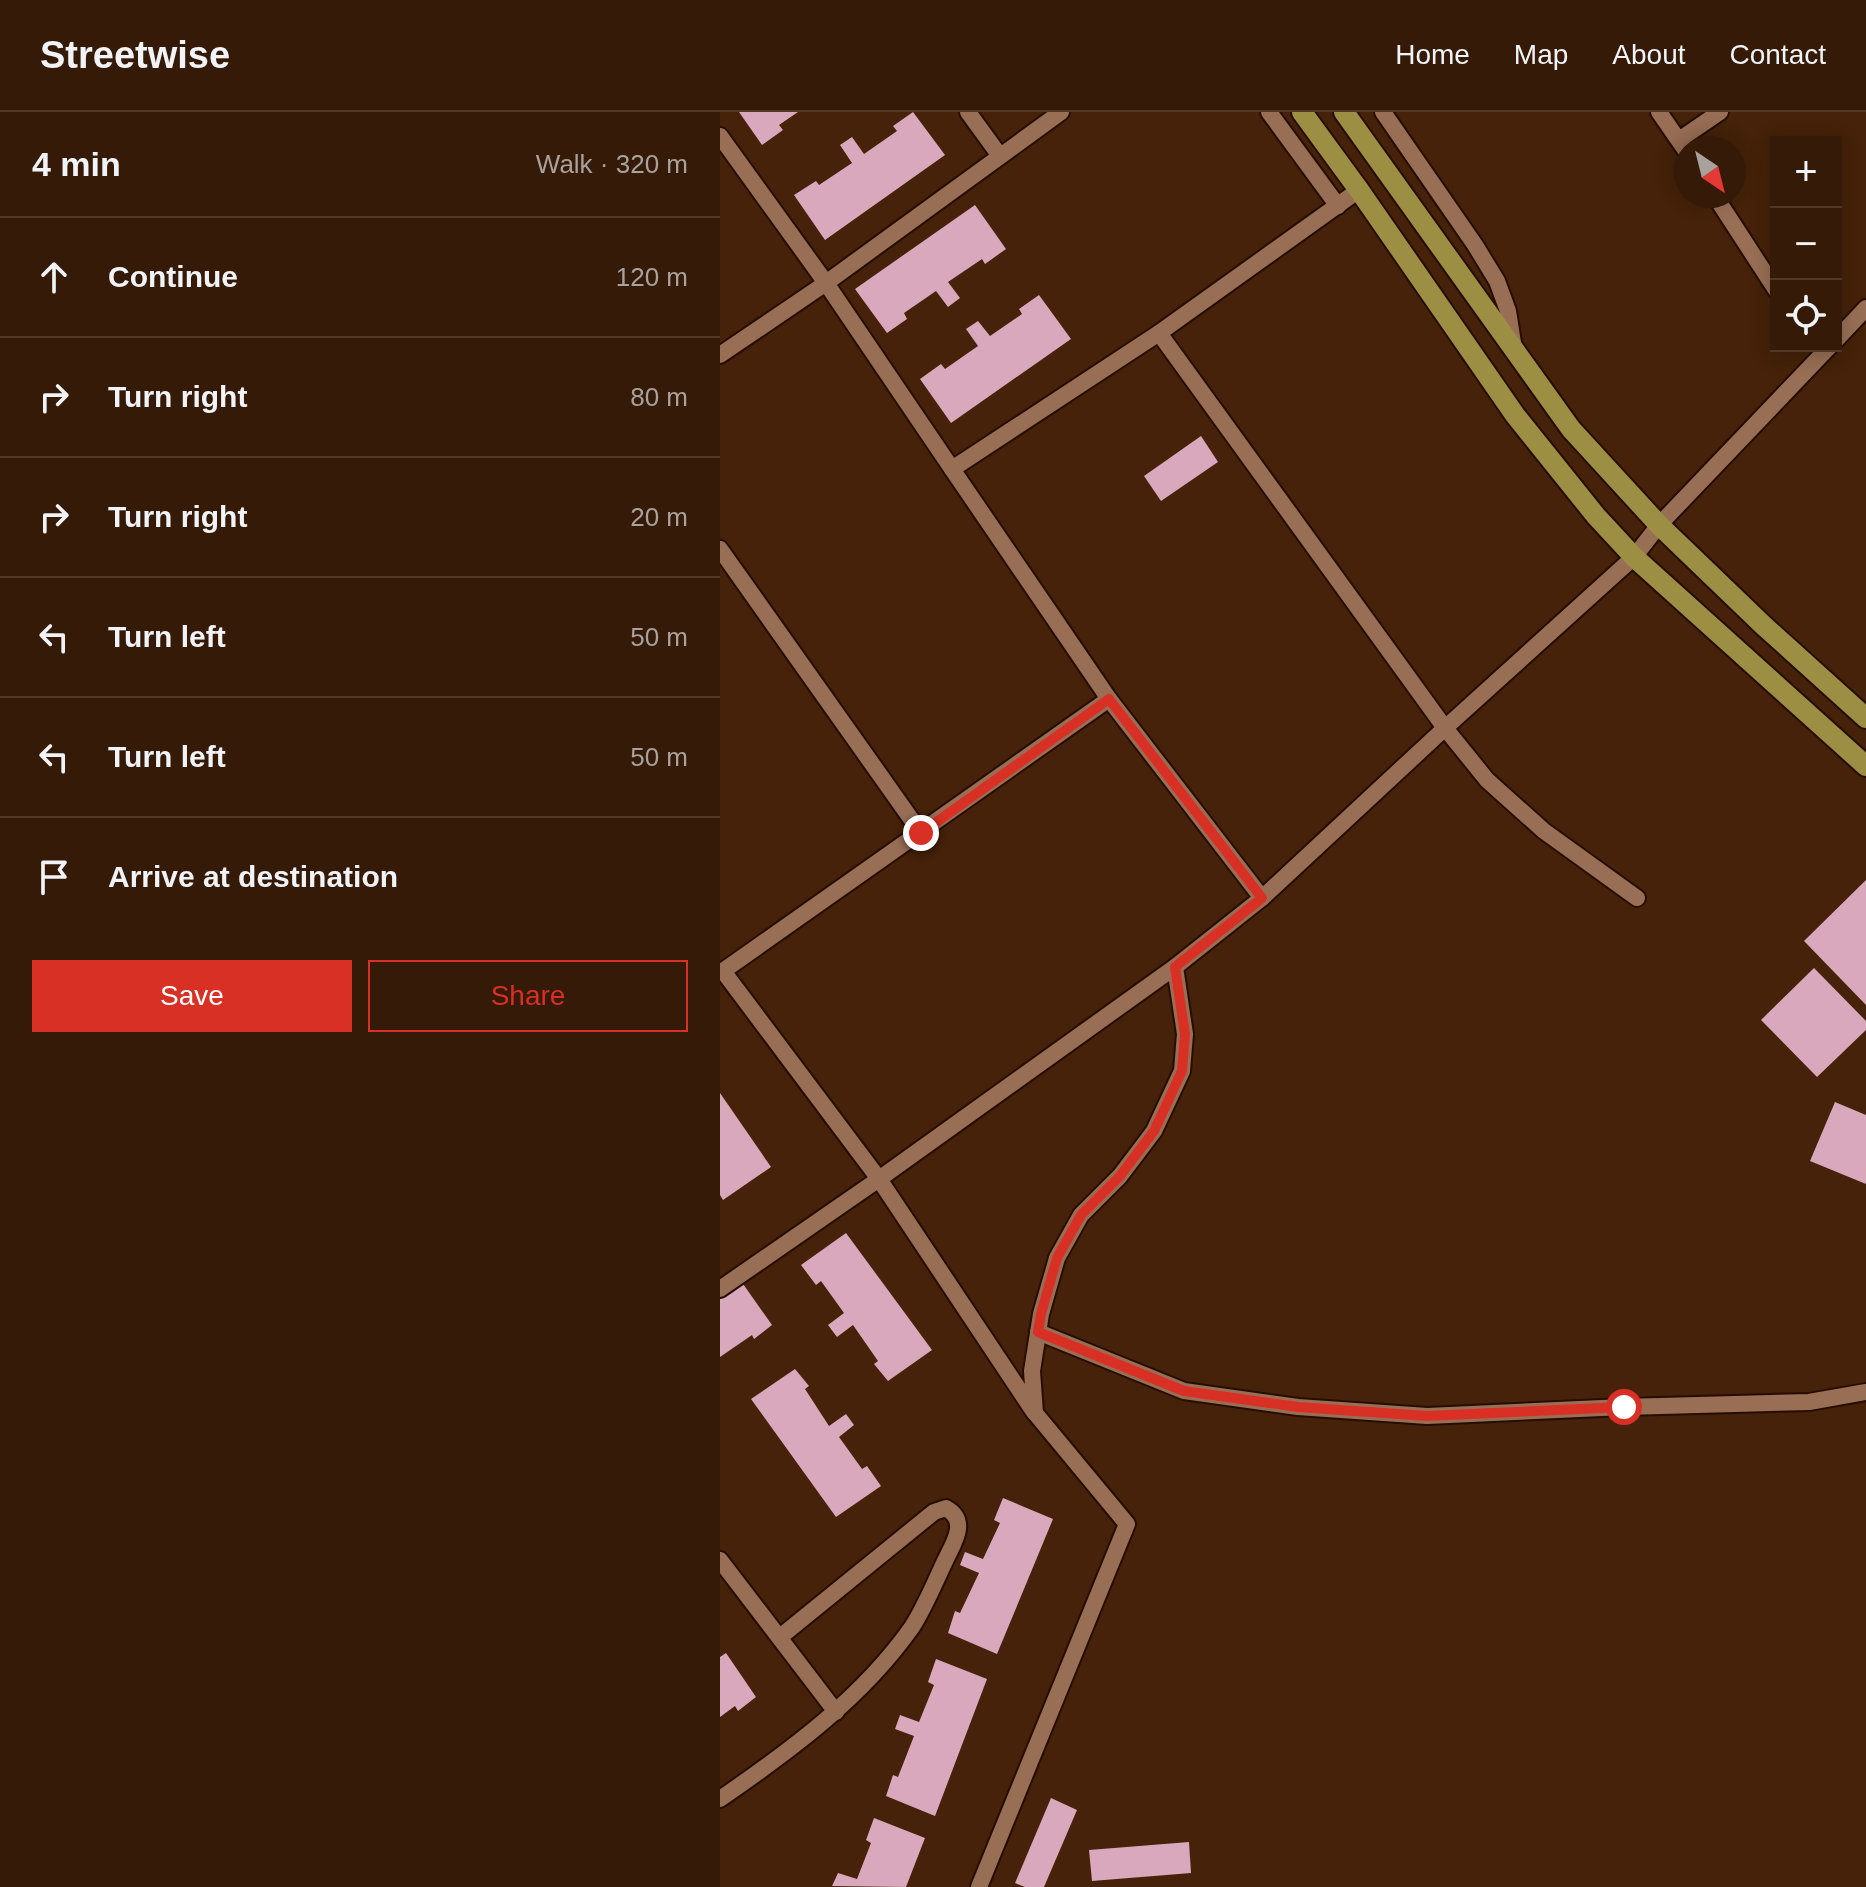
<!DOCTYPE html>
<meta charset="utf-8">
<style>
body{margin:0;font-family:Arial,sans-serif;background:#3f2715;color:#f1f3f6}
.controls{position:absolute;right:24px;top:24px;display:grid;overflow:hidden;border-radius:0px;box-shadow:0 4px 20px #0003}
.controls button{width:72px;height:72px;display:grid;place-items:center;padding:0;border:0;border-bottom:2px solid #4e3828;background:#341a07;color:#f1f3f6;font:40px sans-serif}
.compass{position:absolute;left:954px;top:24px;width:72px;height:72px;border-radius:50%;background:#341a07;box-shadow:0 4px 20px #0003;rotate:145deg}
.stop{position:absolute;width:24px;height:24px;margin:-18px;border:6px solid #d93025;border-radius:50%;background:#fff}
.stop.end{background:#d93025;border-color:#fff;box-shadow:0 2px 8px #0008}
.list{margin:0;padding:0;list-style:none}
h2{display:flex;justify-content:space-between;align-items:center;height:104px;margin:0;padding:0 32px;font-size:34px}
h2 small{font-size:26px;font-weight:400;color:#a9a19b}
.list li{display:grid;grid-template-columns:52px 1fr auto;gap:24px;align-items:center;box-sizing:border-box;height:120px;padding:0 32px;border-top:2px solid #4e3828}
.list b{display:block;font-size:30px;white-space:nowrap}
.list em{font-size:26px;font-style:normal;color:#a9a19b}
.actions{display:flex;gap:16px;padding:24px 32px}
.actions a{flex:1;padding:18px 0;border:2px solid #d93025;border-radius:0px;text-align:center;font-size:28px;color:#d93025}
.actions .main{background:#d93025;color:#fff}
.icon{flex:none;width:44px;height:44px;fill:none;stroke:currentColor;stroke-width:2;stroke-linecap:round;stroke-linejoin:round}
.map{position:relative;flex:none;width:1146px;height:1775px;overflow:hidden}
header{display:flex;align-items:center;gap:48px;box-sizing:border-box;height:112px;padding:0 40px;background:#341a07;border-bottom:2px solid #4e3828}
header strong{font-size:38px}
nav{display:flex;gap:44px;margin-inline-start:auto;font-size:28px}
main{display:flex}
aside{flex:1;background:#341a07}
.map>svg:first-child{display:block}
.building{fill:#daa8bd}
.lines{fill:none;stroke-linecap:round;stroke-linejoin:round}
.lane-casing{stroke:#260d00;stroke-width:20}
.street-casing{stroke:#260d00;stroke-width:20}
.primary-casing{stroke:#260d00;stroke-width:24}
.lane{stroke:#986f55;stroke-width:16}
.street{stroke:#986f55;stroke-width:16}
.primary{stroke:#9c8f44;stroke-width:20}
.route{stroke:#d93025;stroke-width:10}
</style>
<header>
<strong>Streetwise</strong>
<nav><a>Home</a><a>Map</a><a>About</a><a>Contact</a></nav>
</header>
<main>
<aside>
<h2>4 min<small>Walk · 320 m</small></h2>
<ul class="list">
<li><svg class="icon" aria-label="ahead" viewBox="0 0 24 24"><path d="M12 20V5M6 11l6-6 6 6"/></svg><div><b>Continue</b></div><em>120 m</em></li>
<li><svg class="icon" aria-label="right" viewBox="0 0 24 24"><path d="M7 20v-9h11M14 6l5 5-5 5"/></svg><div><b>Turn right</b></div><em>80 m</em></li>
<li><svg class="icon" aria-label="right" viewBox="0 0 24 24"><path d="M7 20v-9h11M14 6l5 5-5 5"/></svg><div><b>Turn right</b></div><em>20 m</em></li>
<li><svg class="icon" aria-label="left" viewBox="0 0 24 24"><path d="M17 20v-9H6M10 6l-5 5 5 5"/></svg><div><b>Turn left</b></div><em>50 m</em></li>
<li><svg class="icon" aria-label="left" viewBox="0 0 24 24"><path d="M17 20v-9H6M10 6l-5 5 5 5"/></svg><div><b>Turn left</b></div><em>50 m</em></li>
<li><svg class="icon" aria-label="arrive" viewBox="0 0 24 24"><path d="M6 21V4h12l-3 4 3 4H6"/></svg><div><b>Arrive at destination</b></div></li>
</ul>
<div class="actions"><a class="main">Save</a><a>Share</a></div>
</aside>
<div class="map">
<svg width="1146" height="1775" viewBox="0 0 1146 1775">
<rect width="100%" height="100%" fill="#452209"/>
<g class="building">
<path d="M19 0H78L59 13 63 18 42 33Z"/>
<path d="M193 0 225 43 105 128 74 83 96 69 99 73 132 51 120 33 132 25 144 42 177 19 173 14Z"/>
<path d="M255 93 286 137 265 152 262 147 228 170 240 186 228 195 216 179 184 201 187 207 167 221 135 177Z"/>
<path d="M319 183 351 227 231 311 200 267 221 252 225 257 258 234 246 217 258 209 270 224 302 202 299 197Z"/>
<path d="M481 324 498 350 441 389 424 364Z"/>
<path d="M1146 768V893L1084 829Z"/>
<path d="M1094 856 1146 909V918L1097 965 1041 908Z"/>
<path d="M0 981 51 1055 3 1088 0 1083Z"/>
<path d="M1115 990 1146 1003V1072L1090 1049Z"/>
<path d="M126 1121 212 1238 168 1269 154 1252 158 1249 133 1213 117 1225 108 1213 124 1201 101 1169 96 1173 81 1153Z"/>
<path d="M21 1169 52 1213 34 1227 32 1223 0 1245V1185Z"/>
<path d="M75 1257 89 1274 85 1277 109 1314 126 1302 134 1313 119 1325 142 1357 147 1354 161 1374 116 1405 31 1287Z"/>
<path d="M283 1386 333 1407 277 1542 228 1521 235 1499 240 1501 259 1461 240 1453 245 1440 263 1447 280 1411 274 1408Z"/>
<path d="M6 1541 36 1585 18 1599 15 1594 0 1605V1545Z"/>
<path d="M216 1547 267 1567 215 1704 166 1684 173 1663 178 1665 194 1624 175 1617 180 1603 199 1610 214 1573 208 1570Z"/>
<path d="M331 1686 357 1698 324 1775H305L295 1771Z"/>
<path d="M154 1706 205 1726 186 1775 112 1774 118 1761 137 1767 151 1731 146 1728Z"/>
<path d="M469 1730 471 1761 372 1769 369 1738Z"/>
</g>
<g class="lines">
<g class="lane-casing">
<g id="lane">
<path d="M0 1448 116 1600"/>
<path d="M0 1687C71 1638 142 1586 192 1515 205 1495 215 1470 225 1449 234 1430 249 1409 226 1396L214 1400 60 1525"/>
</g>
</g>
<g class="street-casing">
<g id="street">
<path d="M248 0 280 44"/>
<path d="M549 0 618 94"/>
<path d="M663 0 755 133 777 169 788 199 794 237"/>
<path d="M939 0 966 39"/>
<path d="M0 24 106 171 232 357"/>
<path d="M959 28 1000 0"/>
<path d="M995 84 1056 178"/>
<path d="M439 221 725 616 767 668 824 719 917 786"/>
<path d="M1116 228 1146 196"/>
<path d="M0 243 106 171 341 0"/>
<path d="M0 437 201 721"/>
<path d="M389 587 3 859 159 1067 455 855 542 786 725 616 914 445 939 413 1110 234"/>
<path d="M542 786 389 587 232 357 439 221 639 78"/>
<path d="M0 1177 159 1067 314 1300"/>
<path d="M318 1220 464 1279 578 1295 707 1304 904 1295 1089 1290 1146 1280"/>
<path d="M259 1775 407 1412 315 1301 312 1259 321 1202 337 1146 361 1103 400 1064 434 1019 462 959 465 922 455 855"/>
</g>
</g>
<g class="primary-casing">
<g id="primary">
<path d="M582 0 639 78 795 303 876 404 914 445 1146 654"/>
<path d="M624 0 851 317 939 413 1043 513 1146 606"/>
</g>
</g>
<use href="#lane" class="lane"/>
<use href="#street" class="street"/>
<use href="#primary" class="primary"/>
</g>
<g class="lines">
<path class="route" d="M201 721 389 587 542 786 455 855 465 922 462 959 434 1019 400 1064 361 1103 337 1146 321 1202 318 1220 464 1279 578 1295 707 1304 904 1295"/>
</g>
</svg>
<div class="controls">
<button>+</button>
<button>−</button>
<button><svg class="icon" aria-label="locate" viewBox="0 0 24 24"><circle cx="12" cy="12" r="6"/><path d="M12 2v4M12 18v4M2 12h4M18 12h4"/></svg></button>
</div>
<svg class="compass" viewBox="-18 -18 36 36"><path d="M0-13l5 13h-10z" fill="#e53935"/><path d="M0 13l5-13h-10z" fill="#a9a19b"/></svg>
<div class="stop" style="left:904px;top:1295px"></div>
<div class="stop end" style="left:201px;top:721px"></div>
</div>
</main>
